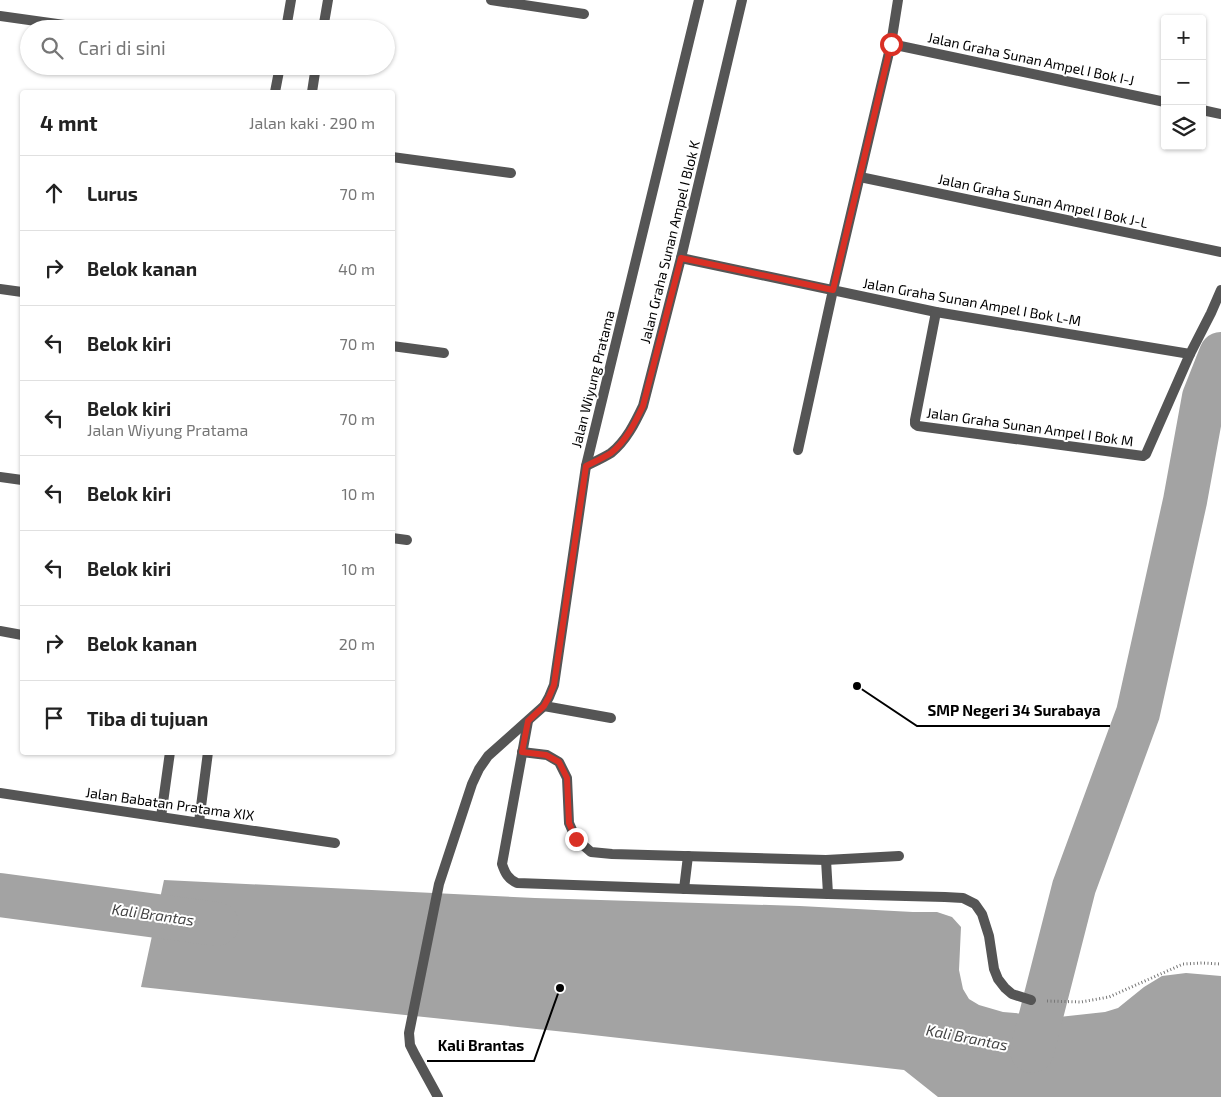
<!DOCTYPE html>
<html lang="id">
<meta charset="utf-8">
<style>
body{margin:0;font-family:"Exo 2",sans-serif;background:#f6f6f6;color:#222}
.controls{position:absolute;right:15px;top:15px;display:grid;overflow:hidden;border-radius:5px;box-shadow:0 1px 4px #0004}
.controls button{width:45px;height:45px;display:grid;place-items:center;padding:0;border:0;border-bottom:1px solid #e0e0e0;background:#fff;color:#222;font:25px sans-serif}
.stop{position:absolute;width:15px;height:15px;margin:-11px;border:4px solid #d93025;border-radius:50%;background:#fff}
.stop.end{background:#d93025;border-color:#fff;box-shadow:0 1px 5px #0008}
.list{margin:0;padding:0;list-style:none}
h2{display:flex;justify-content:space-between;align-items:center;height:65px;margin:0;padding:0 20px;font-size:21px}
h2 small{font-size:16px;font-weight:400;color:#767676}
.list li{display:grid;grid-template-columns:32px 1fr auto;gap:15px;align-items:center;box-sizing:border-box;height:75px;padding:0 20px;border-top:1px solid #e0e0e0}
.list b{display:block;font-size:19px;white-space:nowrap}
.list p{margin:0;font-size:16px;white-space:nowrap;color:#767676}
.list em{font-size:16px;font-style:normal;color:#767676}
.icon{flex:none;width:28px;height:28px;fill:none;stroke:currentColor;stroke-width:2;stroke-linecap:round;stroke-linejoin:round}
.map{position:relative;flex:none;width:1221px;height:1097px;overflow:hidden}
.search{position:absolute;background:#fff;box-shadow:0 1px 4px #0004;left:20px;top:20px;width:375px;height:55px;display:flex;align-items:center;gap:12px;box-sizing:border-box;padding:0 18px;border-radius:28px;color:#767676;font-size:19px}
.panel{position:absolute;background:#fff;box-shadow:0 1px 4px #0004;left:20px;top:90px;width:375px;height:665px;border-radius:5px}
.map>svg:first-child{display:block}
.water{fill:#a3a3a3}
.lines{fill:none;stroke-linecap:round;stroke-linejoin:round}
.river{stroke:#a3a3a3;stroke-width:44}
.path{stroke:#777;stroke-width:3;stroke-dasharray:1 2.5;stroke-linecap:butt}
.service{stroke:#555;stroke-width:10}
.minor{stroke:#555;stroke-width:10}
.tertiary{stroke:#555;stroke-width:10}
.route{stroke:#d93025;stroke-width:6}
.labels{text-anchor:middle;stroke-width:4;stroke-linejoin:round;paint-order:stroke}
.street-label{font-size:14px;fill:#000;stroke:#fff}
.water-label{font-size:15px;font-style:italic;fill:#444;stroke:#fff}
.leader{fill:none;stroke:#000;stroke-width:2}
.callout-dot{fill:#000;stroke:#fff;stroke-width:2}
.callout-label{font-size:15px;text-anchor:middle;font-weight:bold;fill:#000;stroke:#fff;stroke-width:4;stroke-linejoin:round;paint-order:stroke}
</style>
<div class="map">
<svg width="1221" height="1097" viewBox="0 0 1221 1097">
<rect width="100%" height="100%" fill="#fff"/>
<path class="water" d="M164 880 535 898 800 906 913 912H937L952 917 961 927 959 970 963 989 969 999 979 1005 1003 1012 1059 1017 1105 1012 1118 1008 1144 987 1162 976 1186 973 1221 976V1097H938L904 1070 575 1033 141 987Z"/>
<g class="lines">
<g class="river">
<path d="M0 895 217 924"/>
<path d="M1032 1051 1074 887 1138 713 1185 501 1204 397 1221 354"/>
</g>
<path class="path" d="M1047 1001 1081 1002 1109 997 1183 964 1202 963 1221 964"/>
<g class="service">
<path d="M544 706 611 718"/>
<path d="M522 752 547 755 559 762 567 778 569 823 576 839 591 852 612 854 826 860 899 856"/>
<path d="M826 860 828 894"/>
<path d="M684 889 688 856"/>
</g>
<g class="minor">
<path d="M491 0 584 14"/>
<path d="M0 16 93 29"/>
<path d="M286 29 291 0"/>
<path d="M323 29 328 0"/>
<path d="M891 44 1165 102"/>
<path d="M275 92 280 66"/>
<path d="M312 92 316 66"/>
<path d="M1202 110 1221 114"/>
<path d="M392 157 511 173"/>
<path d="M860 177 1221 252"/>
<path d="M681 258 936 312 1190 354 1211 313 1221 290"/>
<path d="M0 289 22 292"/>
<path d="M936 312 915 420V424L918 426 1143 456 1146 454 1190 354"/>
<path d="M392 346 444 353"/>
<path d="M798 450 833 290 891 44 898 0"/>
<path d="M586 466C594 462 603 458 611 453 626 441 635 423 643 406L681 258 742 0"/>
<path d="M0 477 22 480"/>
<path d="M392 538 407 540"/>
<path d="M0 631 22 635"/>
<path d="M528 721 502 864C505 873 508 879 517 883L828 894 945 897 963 898 975 904 982 914 989 936 994 969 998 979 1005 988 1012 994 1031 1000"/>
<path d="M0 793 335 843"/>
<path d="M161 817 170 752"/>
<path d="M199 822 208 752"/>
</g>
<path class="tertiary" d="M438 1097 415 1055 410 1045 409 1033 439 884 472 784 479 769 488 756 544 706 549 697 554 685 586 466 699 0"/>
</g>
<g class="lines">
<path class="route" d="M576 839 569 823 567 778 559 762 546 755 522 752 528 721 544 706 549 697 554 685 586 466C594 462 603 458 611 453 626 441 635 423 643 406L681 258 833 290 891 44"/>
</g>
<g class="labels">
<g class="street-label">
<text transform="translate(1031 59) rotate(12)" y="5">Jalan Graha Sunan Ampel I Bok I-J</text>
<text transform="translate(1043 201) rotate(12)" y="5">Jalan Graha Sunan Ampel I Bok J-L</text>
<text transform="translate(670 242) rotate(-76)" y="5">Jalan Graha Sunan Ampel I Blok K</text>
<text transform="translate(972 302) rotate(10)" y="5">Jalan Graha Sunan Ampel I Bok L-M</text>
<text transform="translate(593 379) rotate(-76)" y="5">Jalan Wiyung Pratama</text>
<text transform="translate(1030 427) rotate(8)" y="5">Jalan Graha Sunan Ampel I Bok M</text>
<text transform="translate(170 804) rotate(8)" y="5">Jalan Babatan Pratama XIX</text>
</g>
<g class="water-label">
<text transform="translate(153 915) rotate(8)" y="5">Kali Brantas</text>
<text transform="translate(967 1038) rotate(11)" y="5">Kali Brantas</text>
</g>
</g>
<path class="leader" d="M857 686L917 726H1110M560 988L534 1061H427"/>
<g class="callout-dot">
<circle cx="857" cy="686" r="5"/>
<circle cx="560" cy="988" r="5"/>
</g>
<g class="callout-label">
<text x="1014" y="716">SMP Negeri 34 Surabaya</text>
<text x="481" y="1051">Kali Brantas</text>
</g>
</svg>
<div class="controls">
<button>+</button>
<button>−</button>
<button><svg class="icon" aria-label="layers" viewBox="0 0 24 24"><path d="M12 4l9 5-9 5-9-5zM3 14l9 5 9-5"/></svg></button>
</div>
<div class="stop" style="left:891px;top:44px"></div>
<div class="stop end" style="left:576px;top:839px"></div>
<div class="search"><svg class="icon" aria-label="search" viewBox="0 0 24 24"><circle cx="10" cy="10" r="6"/><path d="M15 15l6 6"/></svg>Cari di sini</div>
<section class="panel">
<h2>4 mnt<small>Jalan kaki · 290 m</small></h2>
<ul class="list">
<li><svg class="icon" aria-label="ahead" viewBox="0 0 24 24"><path d="M12 20V5M6 11l6-6 6 6"/></svg><div><b>Lurus</b></div><em>70 m</em></li>
<li><svg class="icon" aria-label="right" viewBox="0 0 24 24"><path d="M7 20v-9h11M14 6l5 5-5 5"/></svg><div><b>Belok kanan</b></div><em>40 m</em></li>
<li><svg class="icon" aria-label="left" viewBox="0 0 24 24"><path d="M17 20v-9H6M10 6l-5 5 5 5"/></svg><div><b>Belok kiri</b></div><em>70 m</em></li>
<li><svg class="icon" aria-label="left" viewBox="0 0 24 24"><path d="M17 20v-9H6M10 6l-5 5 5 5"/></svg><div><b>Belok kiri</b><p>Jalan Wiyung Pratama</p></div><em>70 m</em></li>
<li><svg class="icon" aria-label="left" viewBox="0 0 24 24"><path d="M17 20v-9H6M10 6l-5 5 5 5"/></svg><div><b>Belok kiri</b></div><em>10 m</em></li>
<li><svg class="icon" aria-label="left" viewBox="0 0 24 24"><path d="M17 20v-9H6M10 6l-5 5 5 5"/></svg><div><b>Belok kiri</b></div><em>10 m</em></li>
<li><svg class="icon" aria-label="right" viewBox="0 0 24 24"><path d="M7 20v-9h11M14 6l5 5-5 5"/></svg><div><b>Belok kanan</b></div><em>20 m</em></li>
<li><svg class="icon" aria-label="arrive" viewBox="0 0 24 24"><path d="M6 21V4h12l-3 4 3 4H6"/></svg><div><b>Tiba di tujuan</b></div></li>
</ul>
</section>
</div>
